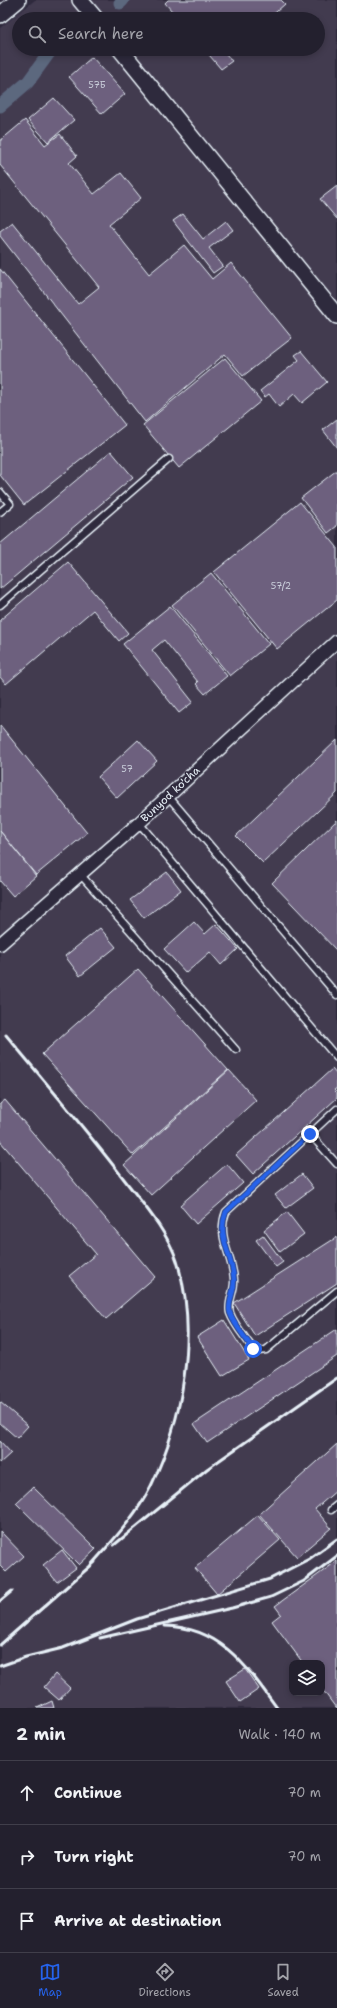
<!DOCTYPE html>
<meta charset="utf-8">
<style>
body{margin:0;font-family:"Shantell Sans",sans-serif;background:#2f2d3a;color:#f1f3f6}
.controls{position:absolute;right:12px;bottom:12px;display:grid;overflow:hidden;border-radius:8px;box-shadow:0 2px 6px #0003}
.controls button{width:36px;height:36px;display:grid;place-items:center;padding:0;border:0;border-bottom:1px solid #403e4a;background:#23202e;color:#f1f3f6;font:20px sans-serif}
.stop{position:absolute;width:12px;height:12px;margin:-9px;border:3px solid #2563eb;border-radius:50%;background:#fff}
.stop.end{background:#2563eb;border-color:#fff;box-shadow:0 1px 4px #0008}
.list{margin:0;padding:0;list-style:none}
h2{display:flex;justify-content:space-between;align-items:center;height:52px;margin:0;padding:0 16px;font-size:17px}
h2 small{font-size:13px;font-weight:400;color:#a3a3aa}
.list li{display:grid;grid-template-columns:26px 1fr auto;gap:12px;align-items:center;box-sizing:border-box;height:64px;padding:0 16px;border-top:1px solid #403e4a}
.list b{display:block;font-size:15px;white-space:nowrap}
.list em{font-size:13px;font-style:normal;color:#a3a3aa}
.icon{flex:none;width:22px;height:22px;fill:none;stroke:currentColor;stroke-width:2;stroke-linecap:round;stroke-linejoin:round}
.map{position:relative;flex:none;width:337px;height:1708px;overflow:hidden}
.search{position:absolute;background:#23202e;box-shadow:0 2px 6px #0003;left:12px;right:12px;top:12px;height:44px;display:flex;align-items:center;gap:10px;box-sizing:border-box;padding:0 14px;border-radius:22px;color:#a3a3aa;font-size:15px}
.sheet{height:244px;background:#23202e}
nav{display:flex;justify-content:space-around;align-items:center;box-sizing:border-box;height:56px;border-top:1px solid #403e4a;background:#23202e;font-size:11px;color:#a3a3aa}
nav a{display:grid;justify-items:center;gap:2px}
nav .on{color:#2563eb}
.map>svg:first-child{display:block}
.built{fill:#423a50;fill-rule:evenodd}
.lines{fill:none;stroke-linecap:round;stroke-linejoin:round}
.canal{stroke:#5b677e;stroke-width:13}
.building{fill:#6d617e;stroke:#e8f1f8}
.service-casing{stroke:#e8f1f8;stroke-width:9}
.minor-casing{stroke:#e8f1f8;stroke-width:15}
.tertiary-casing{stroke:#e8f1f8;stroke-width:18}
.service{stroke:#2f2a3d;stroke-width:6}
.minor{stroke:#2f2a3d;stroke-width:12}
.tertiary{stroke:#2f2a3d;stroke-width:15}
.rail{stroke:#e8f1f8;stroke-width:3}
.route{stroke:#2563eb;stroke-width:5}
.labels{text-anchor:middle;stroke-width:3;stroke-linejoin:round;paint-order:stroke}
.number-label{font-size:9px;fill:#c9cdda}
.street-label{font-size:11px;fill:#e8f1f8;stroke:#2f2a3d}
</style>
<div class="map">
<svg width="337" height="1708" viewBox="0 0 337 1708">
<rect width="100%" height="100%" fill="#2f2a3d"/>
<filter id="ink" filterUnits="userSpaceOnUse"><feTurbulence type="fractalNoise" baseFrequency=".025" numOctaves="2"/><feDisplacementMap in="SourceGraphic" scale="8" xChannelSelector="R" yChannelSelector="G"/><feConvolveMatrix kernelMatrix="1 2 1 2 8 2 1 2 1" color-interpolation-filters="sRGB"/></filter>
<g filter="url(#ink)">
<path class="built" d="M35 0H337V1708H0V28ZM19 19H318V49H19ZM292 1663H322V1693H292Z"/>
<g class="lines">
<g class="canal">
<path d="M120 3 123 0"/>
<path d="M0 106 28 82 52 49"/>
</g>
</g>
<g class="building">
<path d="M168 0H281L285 4 268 19H179L165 3Z"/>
<path d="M204 49H232L226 54 232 61 221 69Z"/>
<path d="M92 57 125 94 102 114 69 77Z"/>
<path d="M54 98 74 120 48 142 28 120Z"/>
<path d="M25 120 45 145 60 134 77 156 69 163 94 194 121 173 141 198 109 224 149 274 184 245 212 279 231 263 292 338 243 376 225 354 145 422 0 236V231L12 222 78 304 99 287 0 165V141Z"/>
<path d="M337 186V219L320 199Z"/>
<path d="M183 214 203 239 226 221 233 230 209 248 223 266 213 273 173 221Z"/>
<path d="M0 269 125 425 24 505 0 475Z"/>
<path d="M301 351 327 382 302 403 294 394 279 407 269 394 265 397 260 391 299 360 295 355Z"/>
<path d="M225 358 261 401 179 468 143 425Z"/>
<path d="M337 419V448L323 430Z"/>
<path d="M111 451 133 477 0 589V544Z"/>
<path d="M337 470V526L328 533 301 498Z"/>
<path d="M300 502 337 547V600L277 649 214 572Z"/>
<path d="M68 562 128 633 119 641 93 610 6 684 0 677V620Z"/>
<path d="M211 573 269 644 230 676 172 605Z"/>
<path d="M170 606 227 676 205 694 196 684 198 682 164 640 152 650 193 702 179 713 123 644Z"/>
<path d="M0 725 87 833 36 875 0 831Z"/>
<path d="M138 740 157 761 117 798 98 777Z"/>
<path d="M337 740V793L263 863 236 836Z"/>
<path d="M337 820V951L272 883Z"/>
<path d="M0 831 36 876 13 896 0 881Z"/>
<path d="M167 872 181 890 144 918 130 900Z"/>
<path d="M194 922 205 934 216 924 238 949 221 965 210 952 186 973 164 949Z"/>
<path d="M100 928 116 947 80 976 65 956Z"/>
<path d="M138 969 228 1070 133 1155 42 1054Z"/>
<path d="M332 1069 337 1075V1088L334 1090 337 1093V1098L253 1174 236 1155Z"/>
<path d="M229 1070 256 1100 151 1195 124 1165Z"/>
<path d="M5 1100 155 1277 106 1319 69 1276 96 1254 0 1141V1104Z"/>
<path d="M227 1164 243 1183 196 1224 180 1205Z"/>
<path d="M302 1174 313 1188 286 1208 275 1195Z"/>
<path d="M287 1212 304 1234 280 1252 264 1230Z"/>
<path d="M263 1235 283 1262 276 1267 256 1240Z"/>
<path d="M337 1237V1283L255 1336 234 1303Z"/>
<path d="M224 1320 249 1360 222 1376 197 1337Z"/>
<path d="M337 1329V1356L207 1443 194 1424Z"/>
<path d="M0 1402 28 1426 17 1438 0 1423Z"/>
<path d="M0 1441 11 1453 0 1463Z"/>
<path d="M337 1444V1490L315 1509 331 1528 297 1557 259 1514Z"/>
<path d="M33 1487 96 1549 79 1565 16 1503Z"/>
<path d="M258 1515 280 1540 217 1594 195 1568Z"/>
<path d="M0 1531 24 1556 6 1572 0 1566Z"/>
<path d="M62 1550 76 1568 57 1582 43 1565Z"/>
<path d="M337 1561V1708H336L322 1689V1663H303L272 1621 281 1614 275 1606Z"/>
<path d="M245 1669 259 1689 240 1702 226 1681Z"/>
<path d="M55 1674 70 1688 59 1700 44 1687Z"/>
<path d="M52 1701 54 1708H37Z"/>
</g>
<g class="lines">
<g class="service-casing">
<g id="service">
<path d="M0 492 10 504 0 512"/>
<path d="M0 605 169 459"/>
<path d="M168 796 337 995"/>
<path d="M139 823 337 1058"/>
<path d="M80 874 236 1050"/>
<path d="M337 1109 226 1212C216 1237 233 1256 234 1280 235 1291 227 1302 230 1313 234 1325 246 1338 253 1349L259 1351 266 1350 337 1291"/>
<path d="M310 1134 337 1164"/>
<path d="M331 1510 337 1505"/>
</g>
</g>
<g class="minor-casing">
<path id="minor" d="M0 944 139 823 337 641"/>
</g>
<g class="tertiary-casing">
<g id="tertiary">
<path d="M80 0 96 19"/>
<path d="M0 15 18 0"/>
<path d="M120 49 337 316"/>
</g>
</g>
<use href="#service" class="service"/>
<use href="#minor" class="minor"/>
<use href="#tertiary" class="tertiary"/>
<g class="rail">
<path d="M6 1035C47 1084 88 1132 127 1183 144 1205 168 1233 177 1261 199 1332 183 1420 151 1486 136 1516 113 1540 91 1565"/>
<path d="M114 1545 207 1469 337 1378"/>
<path d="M0 1601 12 1591"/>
<path d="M165 1626C221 1627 247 1667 277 1708"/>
<path d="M100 1638 232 1608 271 1597 304 1581 337 1556"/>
<path d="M0 1645 95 1562"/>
<path d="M0 1666 26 1657 63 1648 137 1619 270 1579 309 1559 337 1539"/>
</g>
</g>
</g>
<g class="lines" filter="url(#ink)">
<path class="route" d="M253 1349C246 1338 234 1325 230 1313 227 1302 235 1291 234 1280 233 1256 216 1237 226 1212L310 1134"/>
</g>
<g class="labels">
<g class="number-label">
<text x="97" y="88">57Б</text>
<text x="281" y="589">57/2</text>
<text x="127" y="772">57</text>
</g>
<g class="street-label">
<text transform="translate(170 794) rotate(-43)" y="4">Bunyod ko'cha</text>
</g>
</g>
</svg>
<div class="controls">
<button><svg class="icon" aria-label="layers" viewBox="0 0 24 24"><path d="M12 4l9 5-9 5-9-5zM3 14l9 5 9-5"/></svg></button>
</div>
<div class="stop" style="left:253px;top:1349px"></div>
<div class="stop end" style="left:310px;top:1134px"></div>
<div class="search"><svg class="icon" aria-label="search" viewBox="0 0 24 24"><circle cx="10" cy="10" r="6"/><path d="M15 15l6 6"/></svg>Search here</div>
</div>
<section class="sheet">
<h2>2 min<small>Walk · 140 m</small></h2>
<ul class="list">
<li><svg class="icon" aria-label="ahead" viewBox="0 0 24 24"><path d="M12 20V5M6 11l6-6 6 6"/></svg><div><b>Continue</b></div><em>70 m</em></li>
<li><svg class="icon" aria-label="right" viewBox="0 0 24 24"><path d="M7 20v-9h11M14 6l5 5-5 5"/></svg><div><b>Turn right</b></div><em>70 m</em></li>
<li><svg class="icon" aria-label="arrive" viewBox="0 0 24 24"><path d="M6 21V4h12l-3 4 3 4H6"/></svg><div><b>Arrive at destination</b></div></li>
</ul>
</section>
<nav>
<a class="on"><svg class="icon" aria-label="map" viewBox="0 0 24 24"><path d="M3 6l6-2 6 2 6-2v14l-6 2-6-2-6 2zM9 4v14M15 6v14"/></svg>Map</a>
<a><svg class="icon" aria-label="directions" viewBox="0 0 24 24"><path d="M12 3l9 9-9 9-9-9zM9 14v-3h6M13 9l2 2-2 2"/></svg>Directions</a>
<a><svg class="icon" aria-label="saved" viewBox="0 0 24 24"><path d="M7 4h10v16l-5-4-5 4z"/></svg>Saved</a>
</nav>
